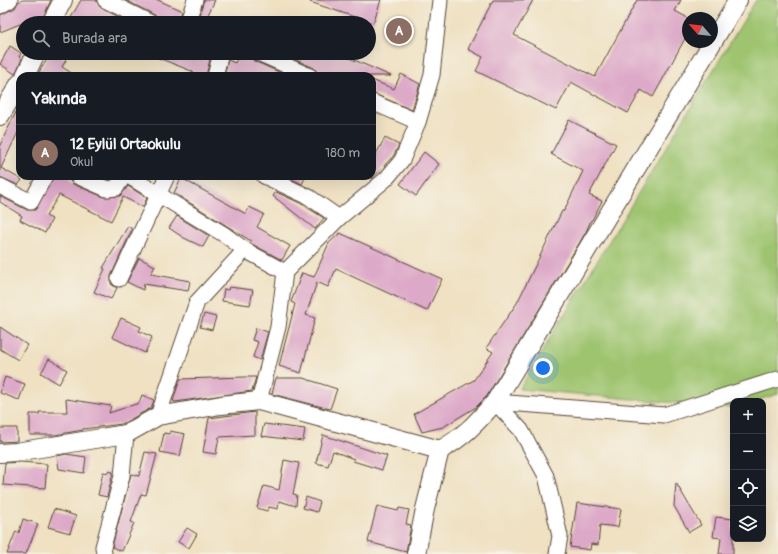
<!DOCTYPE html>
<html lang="tr">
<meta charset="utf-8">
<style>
body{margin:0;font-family:Pangolin,sans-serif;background:#20242c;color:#f1f3f6}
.controls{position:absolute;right:12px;bottom:12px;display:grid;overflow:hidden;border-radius:8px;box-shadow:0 4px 16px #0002}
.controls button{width:36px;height:36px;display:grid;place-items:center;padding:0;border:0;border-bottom:1px solid #363941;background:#171b24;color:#f1f3f6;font:20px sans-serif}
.compass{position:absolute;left:682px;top:12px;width:36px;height:36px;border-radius:50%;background:#171b24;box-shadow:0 4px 16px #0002;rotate:298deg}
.you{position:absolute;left:543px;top:368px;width:14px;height:14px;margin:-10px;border:3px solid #fff;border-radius:50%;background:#1a73e8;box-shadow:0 0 0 6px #1a73e833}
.badge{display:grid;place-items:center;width:26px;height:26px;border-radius:50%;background:#d93025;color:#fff;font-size:13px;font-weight:700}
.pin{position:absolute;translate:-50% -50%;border:2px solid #fff;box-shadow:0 1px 4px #0006}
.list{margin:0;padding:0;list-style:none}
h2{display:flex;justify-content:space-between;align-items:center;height:52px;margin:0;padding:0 16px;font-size:17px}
h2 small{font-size:13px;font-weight:400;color:#9ea1a6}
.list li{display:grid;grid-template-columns:26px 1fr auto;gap:12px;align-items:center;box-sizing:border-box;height:56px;padding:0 16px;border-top:1px solid #363941}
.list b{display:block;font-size:15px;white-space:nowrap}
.list p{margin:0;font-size:13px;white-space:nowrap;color:#9ea1a6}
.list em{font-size:13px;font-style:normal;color:#9ea1a6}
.icon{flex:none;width:22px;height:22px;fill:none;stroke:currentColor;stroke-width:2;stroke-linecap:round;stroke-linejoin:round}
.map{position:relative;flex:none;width:778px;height:554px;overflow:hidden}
.search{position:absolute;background:#171b24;box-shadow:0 4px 16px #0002;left:16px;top:16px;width:360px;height:44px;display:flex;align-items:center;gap:10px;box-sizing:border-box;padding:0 14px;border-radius:22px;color:#9ea1a6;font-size:15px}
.panel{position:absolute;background:#171b24;box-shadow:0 4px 16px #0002;left:16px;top:72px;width:360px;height:108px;border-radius:12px}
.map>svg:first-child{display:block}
.green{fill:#9ec470;stroke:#6c7747}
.building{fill:#dda9c8}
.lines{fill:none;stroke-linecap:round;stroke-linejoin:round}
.minor-casing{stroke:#564537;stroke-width:17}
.tertiary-casing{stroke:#564537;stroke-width:20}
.minor{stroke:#fff;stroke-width:15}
.tertiary{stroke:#fff;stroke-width:18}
</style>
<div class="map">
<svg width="778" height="554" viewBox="0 0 778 554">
<rect width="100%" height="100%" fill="#f7f3e8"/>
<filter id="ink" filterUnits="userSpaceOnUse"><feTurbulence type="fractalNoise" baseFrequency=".025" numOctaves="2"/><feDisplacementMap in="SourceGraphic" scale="8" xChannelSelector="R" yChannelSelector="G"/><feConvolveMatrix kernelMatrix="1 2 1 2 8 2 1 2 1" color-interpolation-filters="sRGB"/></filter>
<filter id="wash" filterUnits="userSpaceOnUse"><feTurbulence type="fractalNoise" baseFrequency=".012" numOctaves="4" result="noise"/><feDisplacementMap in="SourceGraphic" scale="16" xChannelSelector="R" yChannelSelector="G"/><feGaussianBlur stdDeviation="0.9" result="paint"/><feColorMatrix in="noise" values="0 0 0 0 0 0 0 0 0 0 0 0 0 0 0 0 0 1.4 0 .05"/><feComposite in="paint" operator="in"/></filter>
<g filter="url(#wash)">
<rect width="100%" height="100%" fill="#efe1c2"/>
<path class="green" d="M756 0H778V394L755 401H733V408L519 389Z"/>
<g id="blocks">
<g class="building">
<path d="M23 0H51L41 23H24L25 22 0 32V15L15 8 18 2Z"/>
<path d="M81 0H96L101 8 131 23H68Z"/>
<path d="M125 0H158L182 11 178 23H160L155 15Z"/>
<path d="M204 0H215L205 21 198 18Z"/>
<path d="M310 0H381L373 23 310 2Z"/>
<path d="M493 0H533L514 35 595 77 637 0H681L675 11 688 18V33L653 97 641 90 628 113 571 82 556 110 476 71 483 57 468 49Z"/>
<path d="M10 46 21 53 19 57 22 59 15 74 0 64Z"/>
<path d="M51 53H63L61 57 66 60 62 67 76 76H45L39 72Z"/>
<path d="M146 53H206L211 55 206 76H193L194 72Z"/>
<path d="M240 53 249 55 254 61 288 76H224L228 60 235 63Z"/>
<path d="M284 53H338L391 76H319L314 68 283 54Z"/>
<path d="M401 74 420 84 412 110 372 93V80L394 89Z"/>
<path d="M20 104V128L1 168 22 180 18 185 0 177V145Z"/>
<path d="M569 120 616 144 589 195 602 201 592 220H591L586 232 487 396 476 407 443 427 422 432 414 414 474 380 493 352 486 348 517 303 562 211H564L583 171 551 154Z"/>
<path d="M385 138 399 145 394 155 372 179V161Z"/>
<path d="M424 152 439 164 416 196 400 184Z"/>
<path d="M54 176H68L70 181 73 184 104 197 120 196 128 186 147 198 143 207 123 197 111 221 59 195 46 216 52 219 45 233 20 220 22 216 0 202V196L27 210H35Z"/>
<path d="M286 176H306L302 184Z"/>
<path d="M181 178 246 214 249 207 264 214 257 227 290 246 282 260 250 243 251 241 174 193Z"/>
<path d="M276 192 300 203 324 218 315 229 273 196Z"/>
<path d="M177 216 209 236 203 247 184 238 169 228Z"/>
<path d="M128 226 132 229 111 276V284L117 288 111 299 94 292 105 269 103 268Z"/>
<path d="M340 233 442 279 427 311 336 269 328 287 317 282 306 315 315 318 301 373 279 366 295 304 291 302 302 273 314 277 329 243Z"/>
<path d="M139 258 155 266 151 274 190 281 188 291 144 284 143 290 127 282Z"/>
<path d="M229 287 253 290 250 305 222 301 224 289 228 290Z"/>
<path d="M204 314 216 317 212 330 200 327Z"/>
<path d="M121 318 141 327 139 331 152 337 145 353 112 337Z"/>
<path d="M0 327 27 345 18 360 0 349Z"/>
<path d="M256 328 268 332 260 360 253 357 258 342 252 340Z"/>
<path d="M49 359 67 370 59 384 41 373Z"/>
<path d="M5 377 25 384 19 400 0 393Z"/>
<path d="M245 377H256L252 391 175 402 173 401 180 379Z"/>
<path d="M276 378H303L337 389 330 409 272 394Z"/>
<path d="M142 395 154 400 151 408 122 424 83 429V430L55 435H30V414H39V412H67L66 399 111 406 109 413 139 403Z"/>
<path d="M255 412V435L219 437 216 454 203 452 209 418Z"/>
<path d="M264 424 305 429 303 441 261 436Z"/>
<path d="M0 428H17V441L0 442Z"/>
<path d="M170 431 185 434 180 456 160 452 164 433 170 434Z"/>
<path d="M323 435 387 456 382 470 353 461 354 459 333 451 328 466 316 463Z"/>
<path d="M145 452 157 454 146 495 141 494 131 522 134 523 122 551 112 547 131 474 139 476Z"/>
<path d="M66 454 86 457 84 473 59 469 57 456Z"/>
<path d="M284 460 299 463 293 494 297 495 296 506 279 501 278 509 269 507 267 511 257 508 264 486 279 490Z"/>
<path d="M21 462 47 464 45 488 3 485 5 463Z"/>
<path d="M108 471 113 472 107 497 98 495 103 472 108 473Z"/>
<path d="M676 483 701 525 689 532 674 506Z"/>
<path d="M306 497 320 502 317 512 303 508Z"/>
<path d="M577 503 621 509 618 527 600 525 598 545 591 544 590 550 570 547Z"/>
<path d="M377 506 398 511 399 508 409 510 406 524 411 525 406 552 368 542Z"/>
<path d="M54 509 76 516 70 533 48 527Z"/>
<path d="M716 517 733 519V554H719L721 538 713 537Z"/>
<path d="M23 519 38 524 26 554H7L16 531 19 533Z"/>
<path d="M187 528 197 534 189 548 178 542Z"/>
</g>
</g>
</g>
<g filter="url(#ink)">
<use href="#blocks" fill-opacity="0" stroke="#564537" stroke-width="1"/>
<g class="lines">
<g class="minor-casing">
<g id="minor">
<path d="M105 0 151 23"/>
<path d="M0 6 10 0"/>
<path d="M187 23 195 0"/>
<path d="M258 53 310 76"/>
<path d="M215 76 221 53"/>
<path d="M372 102 418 122"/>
<path d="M77 176 107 189 116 188 124 176 130 177 225 235 245 250 285 272"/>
<path d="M264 176 309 197 339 218"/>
<path d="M0 186 31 202 45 176"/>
<path d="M119 279 167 176"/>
<path d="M259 401 278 327 285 272 339 218 386 179 402 160 418 122 432 75 440 0"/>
<path d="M495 402 664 415 778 379"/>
<path d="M495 402 521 430 546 476 560 536 557 554"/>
<path d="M158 416 197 302 245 250"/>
<path d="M104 554 103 547 122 476 126 434"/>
</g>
</g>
<g class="tertiary-casing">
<g id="tertiary">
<path d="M51 23 63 0"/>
<path d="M25 76 36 53"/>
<path d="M0 116 20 83"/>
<path d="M0 453 16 452 126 434 158 416 221 405 259 401 440 450"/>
<path d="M416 554 425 509 440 450C464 437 477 422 495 402L738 0"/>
</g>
</g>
<use href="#minor" class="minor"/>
<use href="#tertiary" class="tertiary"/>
</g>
</g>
</svg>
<div class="controls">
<button>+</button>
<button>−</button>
<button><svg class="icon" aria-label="locate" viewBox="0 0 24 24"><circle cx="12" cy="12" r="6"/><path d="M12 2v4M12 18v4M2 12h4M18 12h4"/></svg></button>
<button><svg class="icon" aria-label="layers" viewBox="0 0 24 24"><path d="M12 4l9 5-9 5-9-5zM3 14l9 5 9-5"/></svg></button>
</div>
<svg class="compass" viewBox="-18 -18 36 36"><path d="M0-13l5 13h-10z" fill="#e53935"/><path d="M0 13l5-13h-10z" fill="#9ea1a6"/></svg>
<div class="you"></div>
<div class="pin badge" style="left:399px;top:31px;background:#8d6e63">A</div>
<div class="search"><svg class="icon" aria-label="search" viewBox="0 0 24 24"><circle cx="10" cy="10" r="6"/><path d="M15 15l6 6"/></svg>Burada ara</div>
<section class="panel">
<h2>Yakında<small></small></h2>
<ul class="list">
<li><span class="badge" style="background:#8d6e63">A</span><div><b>12 Eylül Ortaokulu</b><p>Okul</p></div><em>180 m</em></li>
</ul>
</section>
</div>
